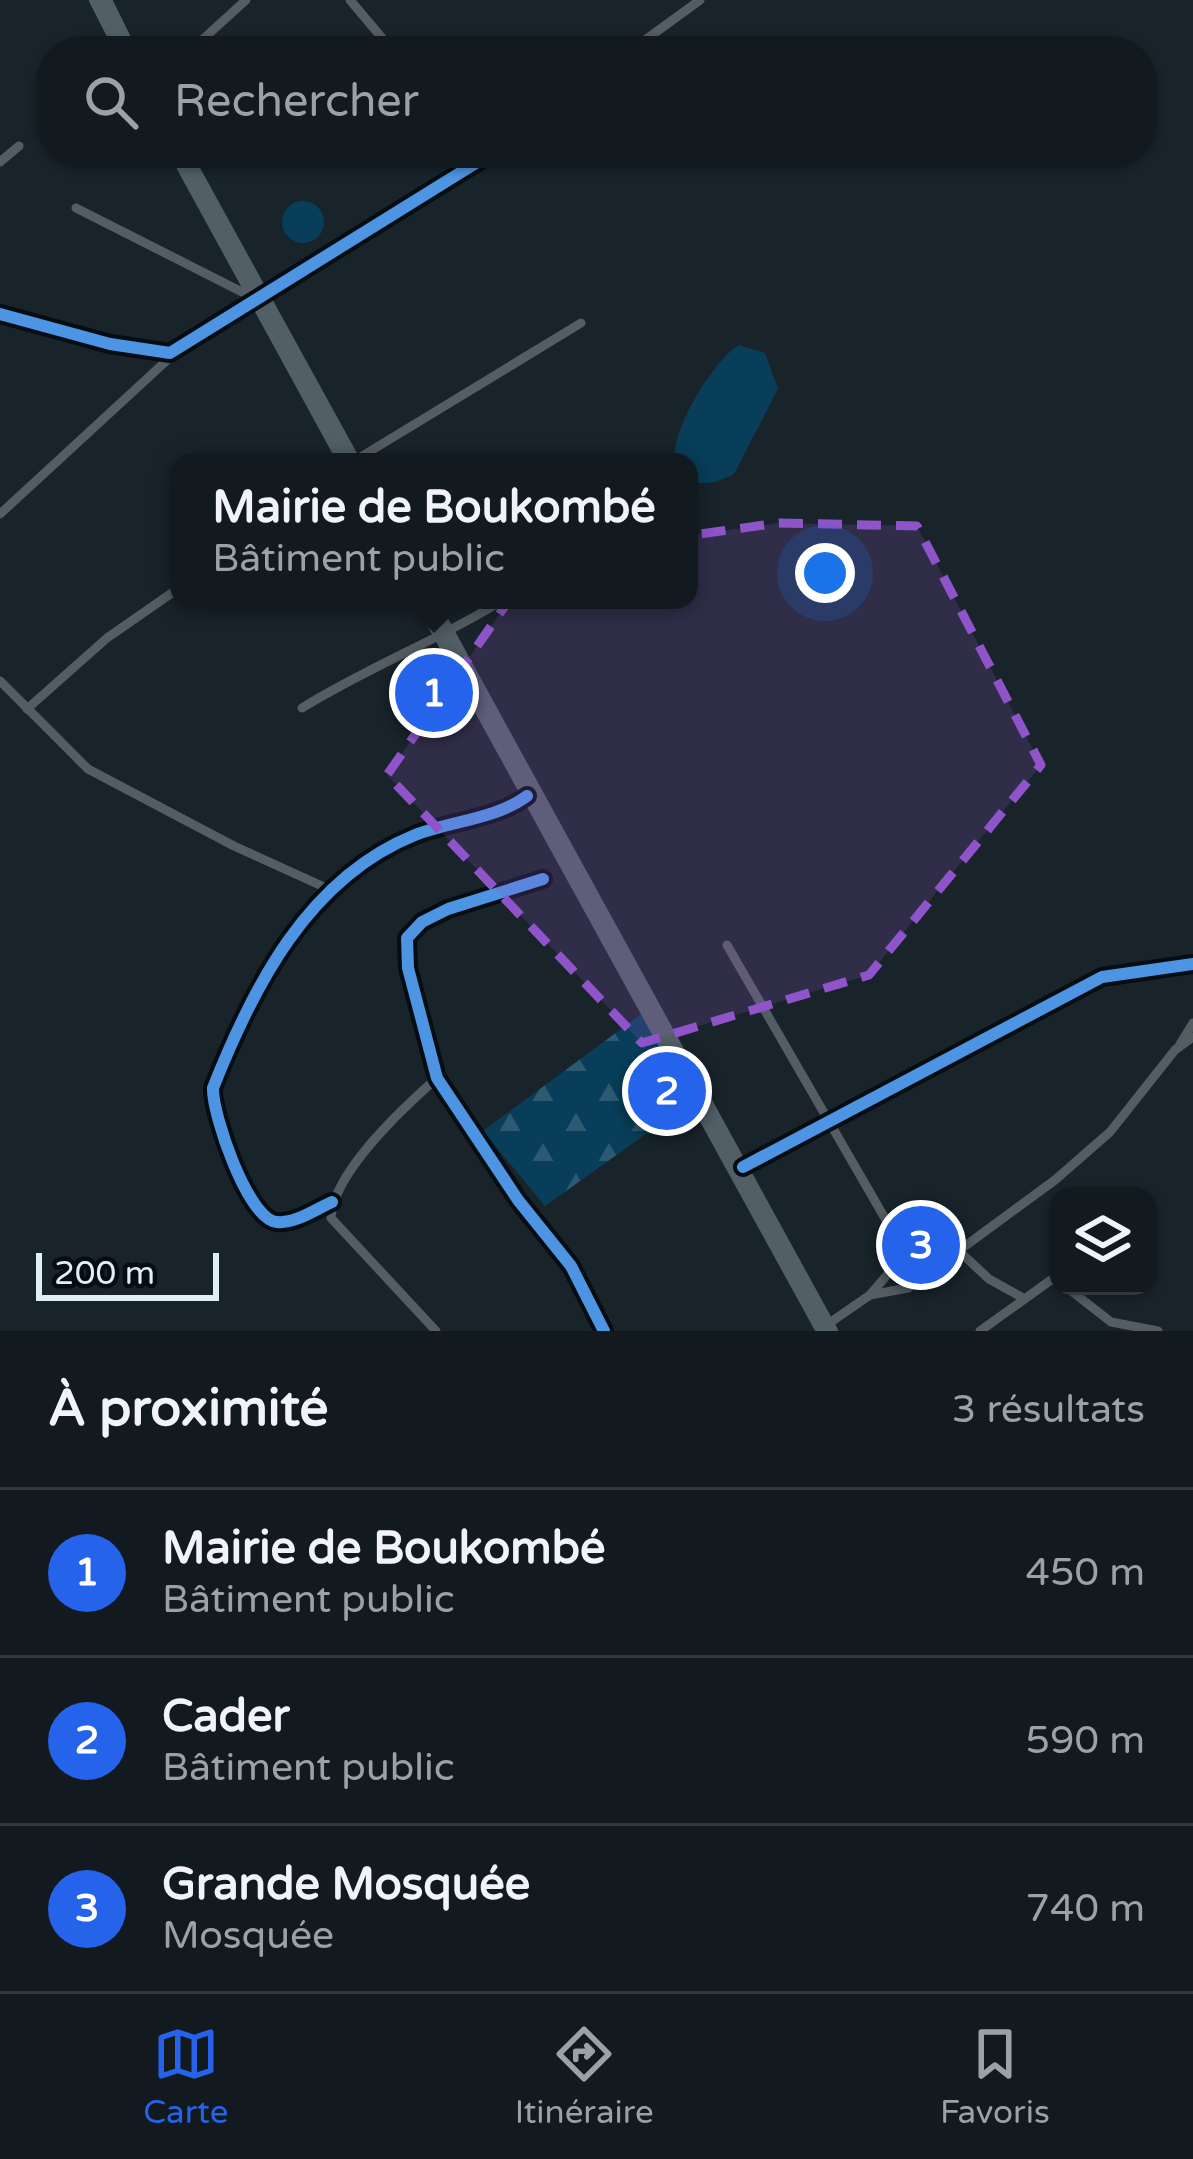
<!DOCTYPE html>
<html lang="fr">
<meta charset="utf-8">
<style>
body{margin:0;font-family:"Varela Round",sans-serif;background:#1b2329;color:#f1f3f6}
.controls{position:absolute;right:36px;bottom:36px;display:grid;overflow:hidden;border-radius:24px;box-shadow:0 3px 9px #0004}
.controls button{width:108px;height:108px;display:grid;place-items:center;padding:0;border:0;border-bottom:3px solid #31383e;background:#121a20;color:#f1f3f6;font:60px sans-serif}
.scale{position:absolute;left:36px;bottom:30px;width:183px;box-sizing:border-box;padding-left:12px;border:6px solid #e1eef7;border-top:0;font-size:33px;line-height:42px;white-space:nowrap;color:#e1eef7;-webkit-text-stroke:9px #050d13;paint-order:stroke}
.you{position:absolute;left:825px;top:573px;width:42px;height:42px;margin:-30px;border:9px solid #fff;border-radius:50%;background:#1a73e8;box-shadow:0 0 0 18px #1a73e833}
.badge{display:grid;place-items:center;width:78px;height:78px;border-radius:50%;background:#2563eb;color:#fff;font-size:39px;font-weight:700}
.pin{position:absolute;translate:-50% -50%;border:6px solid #fff;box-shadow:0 3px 12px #0006}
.popup{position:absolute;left:170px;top:453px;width:528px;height:156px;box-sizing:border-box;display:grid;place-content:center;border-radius:24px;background:#121a20;filter:drop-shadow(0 3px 9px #0005);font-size:39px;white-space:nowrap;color:#9ca1a5}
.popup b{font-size:45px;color:#f1f3f6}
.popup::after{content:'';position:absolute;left:50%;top:100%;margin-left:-24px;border:24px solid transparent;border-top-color:#121a20}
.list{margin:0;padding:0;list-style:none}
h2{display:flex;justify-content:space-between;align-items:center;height:156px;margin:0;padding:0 48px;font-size:51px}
h2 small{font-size:39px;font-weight:400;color:#9ca1a5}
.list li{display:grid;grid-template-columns:78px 1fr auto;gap:36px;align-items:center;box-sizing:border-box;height:168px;padding:0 48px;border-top:3px solid #31383e}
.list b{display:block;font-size:45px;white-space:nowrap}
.list p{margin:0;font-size:39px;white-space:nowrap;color:#9ca1a5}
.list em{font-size:39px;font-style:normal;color:#9ca1a5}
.icon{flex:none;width:66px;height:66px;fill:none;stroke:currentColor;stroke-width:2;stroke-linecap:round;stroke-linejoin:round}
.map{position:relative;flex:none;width:1193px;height:1331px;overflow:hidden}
.search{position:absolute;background:#121a20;box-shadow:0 3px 9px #0004;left:36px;right:36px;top:36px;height:132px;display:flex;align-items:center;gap:30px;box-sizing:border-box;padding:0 42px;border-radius:48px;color:#9ca1a5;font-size:45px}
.sheet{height:660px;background:#121a20}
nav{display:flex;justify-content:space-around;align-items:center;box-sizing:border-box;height:168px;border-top:3px solid #31383e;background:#121a20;font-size:33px;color:#9ca1a5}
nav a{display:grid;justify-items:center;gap:6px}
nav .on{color:#2563eb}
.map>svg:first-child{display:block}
.forest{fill:url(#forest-firs)}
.green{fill:#083e59}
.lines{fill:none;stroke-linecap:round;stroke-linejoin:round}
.minor{stroke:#545d62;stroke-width:9}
.major{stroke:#525f67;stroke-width:12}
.cycleway-casing{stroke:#050d13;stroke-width:20}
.cycleway{stroke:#4d94e3;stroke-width:12}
.marked{fill:#8f53ca;fill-opacity:0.2;stroke:#8f53ca;stroke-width:9;stroke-dasharray:24 15;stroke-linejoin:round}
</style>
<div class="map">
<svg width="1193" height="1331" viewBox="0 0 1193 1331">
<defs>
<pattern id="forest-firs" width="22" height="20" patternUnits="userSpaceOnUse" patternTransform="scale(3)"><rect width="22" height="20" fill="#083e59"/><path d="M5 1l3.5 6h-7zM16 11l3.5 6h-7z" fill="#2c5a72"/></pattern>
</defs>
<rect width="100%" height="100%" fill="#18232a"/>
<path class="forest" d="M644 1012 688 1104 545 1206 483 1131Z"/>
<g class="green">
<circle cx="303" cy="222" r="21"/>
<path d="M739 345 765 353 778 389 734 474C719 481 705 488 689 479V462H676C668 434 714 359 739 345Z"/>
</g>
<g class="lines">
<g class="minor">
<path d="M350 0 393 51"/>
<path d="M190 51 246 0"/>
<path d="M630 51 700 0"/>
<path d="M455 153 464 172"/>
<path d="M0 162 19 146"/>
<path d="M76 208 244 293"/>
<path d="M0 314 110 344 170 353 492 153"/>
<path d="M354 461 581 323"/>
<path d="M0 514 177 351"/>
<path d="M0 681 88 769 234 846 333 891"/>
<path d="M302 708C368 667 439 640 503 600"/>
<path d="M27 709 107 638 179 588"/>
<path d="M543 879 448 909 422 922 407 938 408 968 437 1078 518 1200 571 1266 604 1331"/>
<path d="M727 945 920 1279"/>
<path d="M1180 1044 1193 1023"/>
<path d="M743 1167 1102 977 1193 964"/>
<path d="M332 1202C316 1209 295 1224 277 1222 248 1220 212 1114 213 1088 253 987 308 878 415 835 451 821 496 819 527 796"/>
<path d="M959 1251 989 1279 1023 1298"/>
<path d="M1065 1286 1111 1322 1158 1331"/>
<path d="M870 1295 903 1256"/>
<path d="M828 1324 870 1295 908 1288 1055 1180 1110 1132 1175 1050 1193 1037"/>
<path d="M436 1331 331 1218C333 1173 404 1107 437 1078"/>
<path d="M980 1331 1058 1275"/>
</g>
<g class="major">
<path d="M95 0 121 51"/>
<path d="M106 0 131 51"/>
<path d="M175 153 344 462"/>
<path d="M185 153 355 462"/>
<path d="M420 600 822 1331"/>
<path d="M431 600 832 1331"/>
</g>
<g class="cycleway-casing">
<g id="cycleway">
<path d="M0 314 110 344 170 353 492 153"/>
<path d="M543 879 448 909 422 922 407 938 408 968 437 1078 518 1200 571 1266 604 1331"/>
<path d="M743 1167 1102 977 1193 964"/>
<path d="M332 1202C316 1209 295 1224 277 1222 248 1220 212 1114 213 1088 253 987 308 878 415 835 451 821 496 819 527 796"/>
</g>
</g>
<use href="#cycleway" class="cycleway"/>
</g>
<path class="marked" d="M779 523 917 526 1041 765 869 975 642 1043 387 775 540 556Z"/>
</svg>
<div class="controls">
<button><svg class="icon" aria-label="layers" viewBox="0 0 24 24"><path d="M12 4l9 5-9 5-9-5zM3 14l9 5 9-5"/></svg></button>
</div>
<div class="scale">200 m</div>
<div class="you"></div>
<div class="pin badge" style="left:434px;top:693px">1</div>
<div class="popup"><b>Mairie de Boukombé</b>Bâtiment public</div>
<div class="pin badge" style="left:667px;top:1091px">2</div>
<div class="pin badge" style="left:921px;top:1245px">3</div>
<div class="search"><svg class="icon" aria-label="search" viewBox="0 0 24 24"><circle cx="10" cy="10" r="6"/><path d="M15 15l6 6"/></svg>Rechercher</div>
</div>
<section class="sheet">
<h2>À proximité<small>3 résultats</small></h2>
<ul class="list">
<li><span class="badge">1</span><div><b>Mairie de Boukombé</b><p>Bâtiment public</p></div><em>450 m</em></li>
<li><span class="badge">2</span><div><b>Cader</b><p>Bâtiment public</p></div><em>590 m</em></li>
<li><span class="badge">3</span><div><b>Grande Mosquée</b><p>Mosquée</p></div><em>740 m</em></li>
</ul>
</section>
<nav>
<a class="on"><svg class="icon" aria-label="map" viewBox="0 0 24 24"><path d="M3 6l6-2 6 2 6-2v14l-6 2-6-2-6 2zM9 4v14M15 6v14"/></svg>Carte</a>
<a><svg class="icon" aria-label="directions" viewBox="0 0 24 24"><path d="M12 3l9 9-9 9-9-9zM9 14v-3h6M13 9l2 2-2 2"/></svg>Itinéraire</a>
<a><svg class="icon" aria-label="saved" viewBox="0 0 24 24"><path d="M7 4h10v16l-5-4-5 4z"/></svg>Favoris</a>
</nav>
